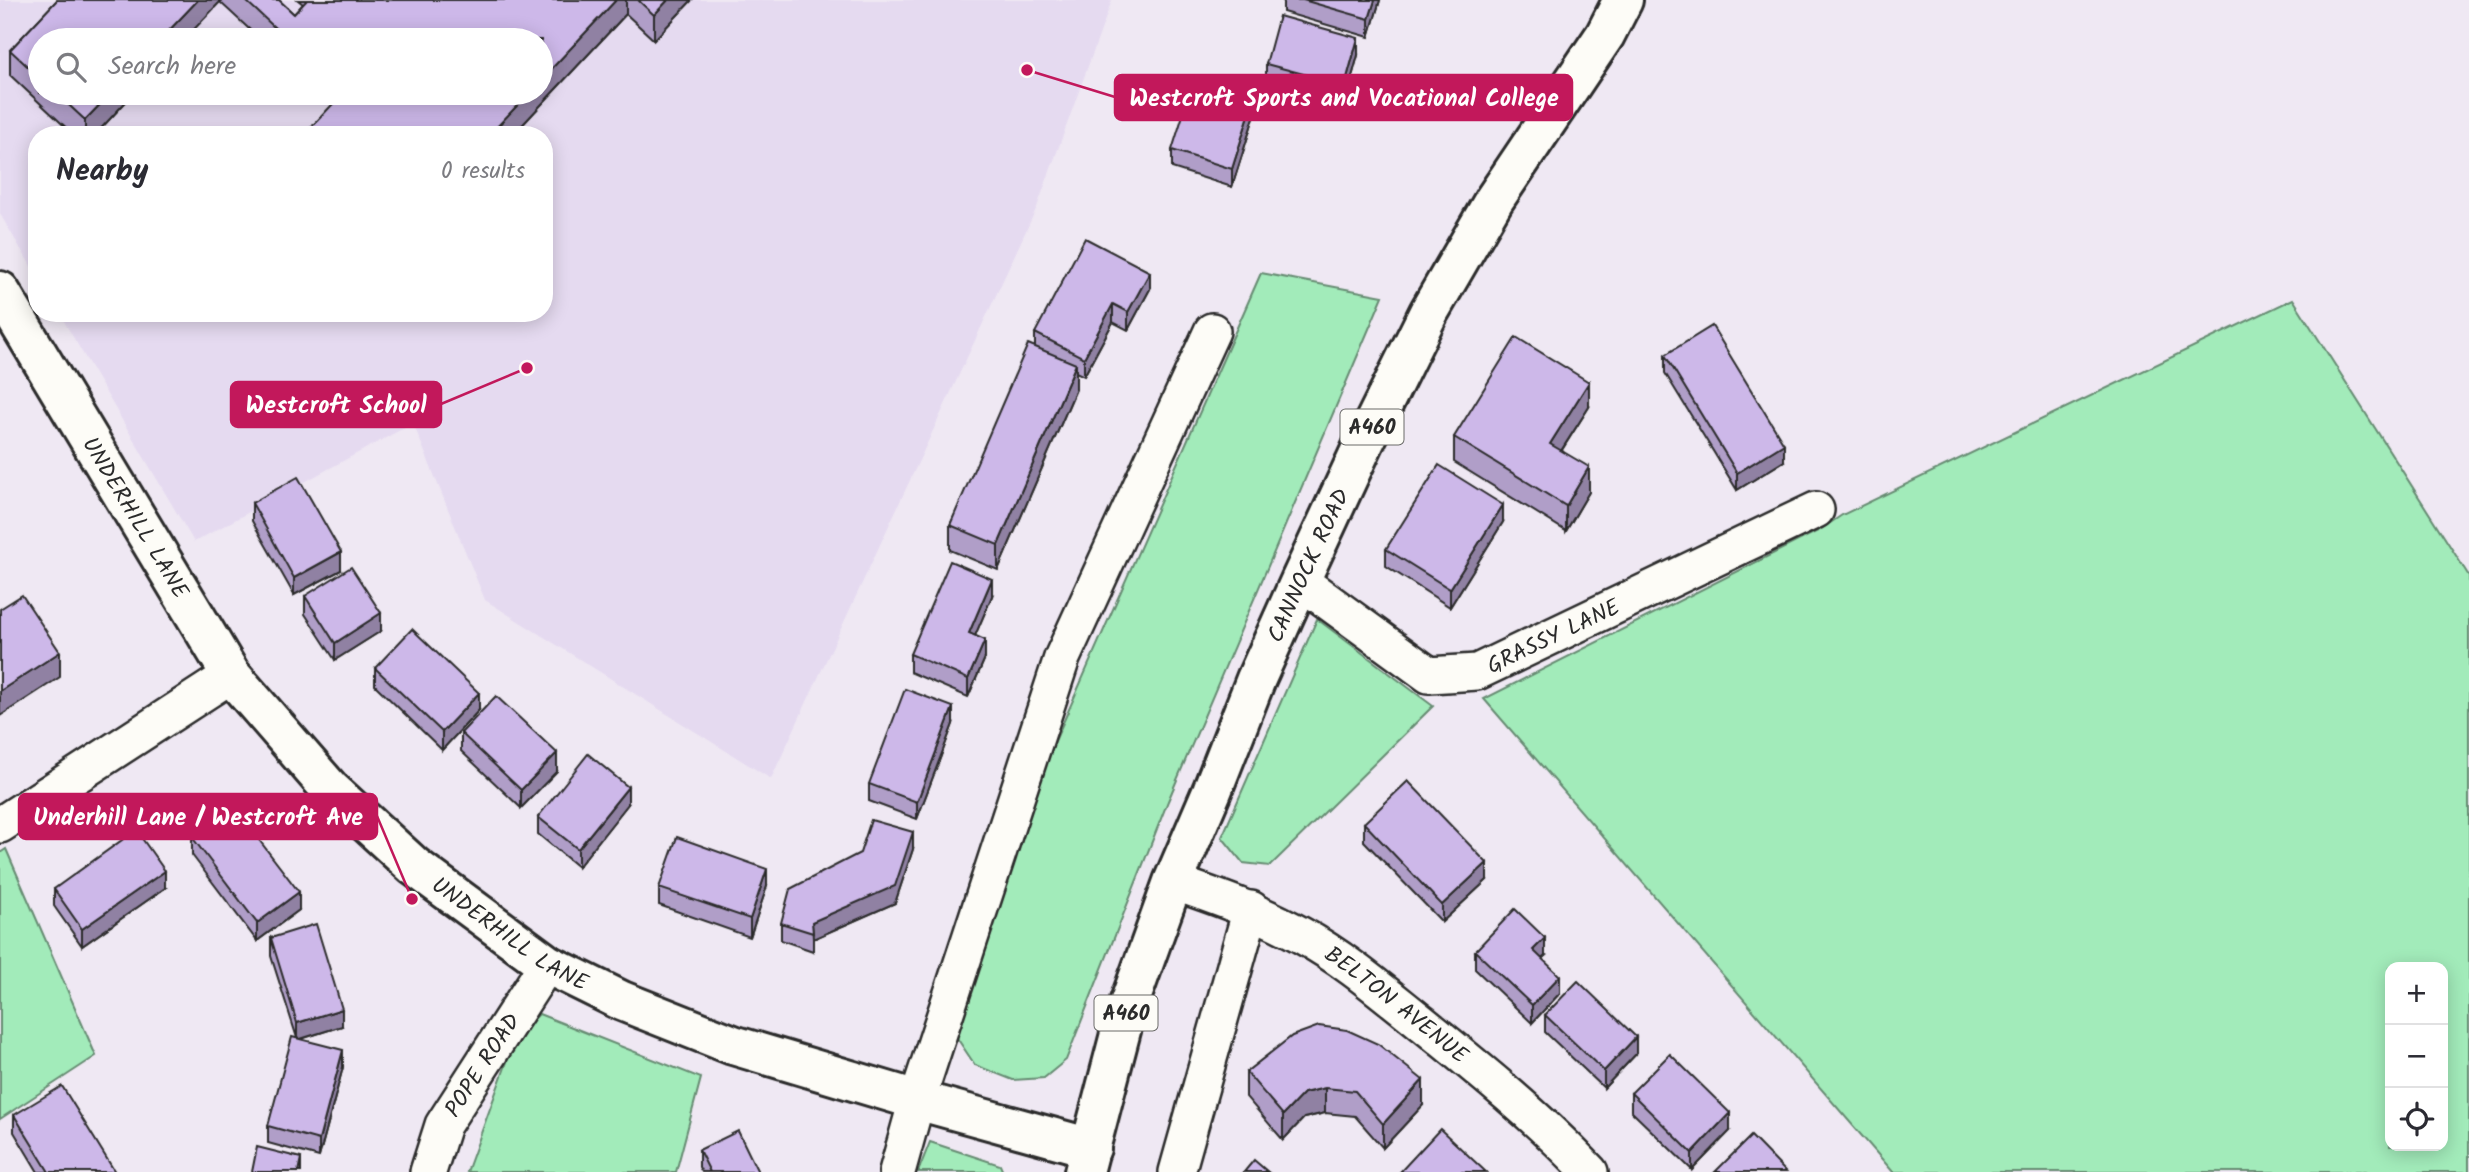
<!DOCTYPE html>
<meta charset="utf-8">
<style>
body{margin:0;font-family:Kalam,sans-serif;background:#f7f7f7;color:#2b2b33}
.controls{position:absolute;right:21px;bottom:21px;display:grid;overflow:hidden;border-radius:14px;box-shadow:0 4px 18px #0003}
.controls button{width:63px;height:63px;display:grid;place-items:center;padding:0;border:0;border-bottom:2px solid #e1e1e2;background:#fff;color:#2b2b33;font:35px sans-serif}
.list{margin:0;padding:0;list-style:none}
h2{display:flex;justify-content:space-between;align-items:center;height:91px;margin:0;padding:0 28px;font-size:30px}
h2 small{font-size:23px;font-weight:400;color:#7c7c81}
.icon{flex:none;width:38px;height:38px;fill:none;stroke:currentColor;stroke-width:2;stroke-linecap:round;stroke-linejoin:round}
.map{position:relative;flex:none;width:2469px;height:1172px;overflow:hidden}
.search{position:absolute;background:#fff;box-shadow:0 4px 18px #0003;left:28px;top:28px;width:525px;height:77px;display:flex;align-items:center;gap:18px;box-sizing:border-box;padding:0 24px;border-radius:38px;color:#7c7c81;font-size:26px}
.panel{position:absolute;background:#fff;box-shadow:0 4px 18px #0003;left:28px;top:126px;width:525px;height:196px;border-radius:28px}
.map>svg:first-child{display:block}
.built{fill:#e5daf0;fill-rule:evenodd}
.green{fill:#a2ebba;stroke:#668b72;stroke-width:2;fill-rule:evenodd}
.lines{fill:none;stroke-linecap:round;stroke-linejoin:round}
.minor-casing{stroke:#2b2b2b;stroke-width:40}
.tertiary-casing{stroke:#2b2b2b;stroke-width:44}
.trunk-casing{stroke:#2b2b2b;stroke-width:44}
.minor{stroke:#fdfcf7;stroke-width:35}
.tertiary{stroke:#fdfcf7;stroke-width:38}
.trunk{stroke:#fdfcf7;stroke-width:38}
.wall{fill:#b09ec8;stroke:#2b2b2b;stroke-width:2}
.shaded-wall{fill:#9081a3;stroke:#2b2b2b;stroke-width:2}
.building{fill:#cdb8e9;stroke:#2b2b2b;stroke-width:2}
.labels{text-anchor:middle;stroke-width:5;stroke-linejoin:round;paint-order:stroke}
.shield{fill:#fdfcf7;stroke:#6a6a68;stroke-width:2}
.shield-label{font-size:21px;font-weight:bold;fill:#2b2b2b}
.street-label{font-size:23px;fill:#2b2b2b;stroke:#fdfcf7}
.leader{fill:none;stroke:#c2185b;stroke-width:2.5}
.callout-dot{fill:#c2185b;stroke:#fdfcf7;stroke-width:2.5}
.callout{fill:#c2185b;stroke:#c2185b;stroke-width:2.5}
.callout-label{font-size:24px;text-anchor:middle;font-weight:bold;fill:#fff}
</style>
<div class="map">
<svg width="2469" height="1172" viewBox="0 0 2469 1172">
<rect width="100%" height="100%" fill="#efe8f3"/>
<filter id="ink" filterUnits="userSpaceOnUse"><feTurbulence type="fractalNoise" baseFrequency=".0143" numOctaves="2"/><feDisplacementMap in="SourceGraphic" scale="14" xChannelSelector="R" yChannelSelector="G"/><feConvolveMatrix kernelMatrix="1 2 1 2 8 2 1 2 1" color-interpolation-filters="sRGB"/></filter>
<g filter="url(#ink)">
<path class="built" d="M0 0H1112L1037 207 771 779 485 600 413 423 194 542 59 313H544V135H37V276L0 214ZM40 40H541V93H40Z"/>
<g class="green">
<path d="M1261 273 1383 296 1168 801 1066 1060 1044 1078 1013 1080 975 1065 957 1038 982 937 1051 750Z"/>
<path d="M2293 299 2469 576V1172H1893L1484 699 1820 530 1842 515ZM2390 967H2443V1146H2390Z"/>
<path d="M1317 619 1433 706 1270 866 1243 863 1222 837Z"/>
<path d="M6 849 96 1056 0 1119V853Z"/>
<path d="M539 1014 701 1078 676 1172H467L516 1037Z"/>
<path d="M930 1142 1000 1165 1003 1172H918Z"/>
</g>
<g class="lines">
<g class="minor-casing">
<g id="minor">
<path id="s1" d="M1300 581 1429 675 1477 672 1816 510"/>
<path d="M0 825 231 675"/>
<path id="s2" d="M1173 882C1217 897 1260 912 1301 935 1345 959 1383 992 1422 1023 1480 1070 1539 1118 1590 1172"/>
<path id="s3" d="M428 1172 443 1125 547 964"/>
<path d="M897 1172 917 1100 1062 658 1212 331"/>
<path d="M1177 1172 1251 909"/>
</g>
</g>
<g class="tertiary-casing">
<g id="tertiary">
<path id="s4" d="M0 291 231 675 330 789 414 866 547 964 622 1001 733 1045 917 1100 1091 1148"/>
</g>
</g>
<g class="trunk-casing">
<g id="trunk">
<path id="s5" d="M1084 1172 1125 1015 1173 882 1212 791 1256 679 1300 581 1365 441 1429 312 1494 200 1605 35 1623 0"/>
</g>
</g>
<use href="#minor" class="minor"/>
<use href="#tertiary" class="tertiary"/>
<use href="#trunk" class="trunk"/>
</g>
<g class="wall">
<path d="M57 0H279L294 14 303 4 298 0H692L654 40 626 14 513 135H304L541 40H261L220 2 40 40V93H134L95 135H74L10 75V50Z"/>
<path d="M1283 0H1380L1369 37 1283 12Z"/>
<path d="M1358 55 1345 102 1266 82V64Z"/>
<path d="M1254 117 1232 187 1172 168V150Z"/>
<path d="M1150 289 1128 330 1113 322 1084 376 1076 372V389L998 570 950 550V525L1035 346V333Z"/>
<path d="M1665 355 1784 461 1737 490 1665 373Z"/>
<path d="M1589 407 1562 450 1589 492 1566 531 1454 462V437Z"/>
<path d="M252 503 341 570 294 595 252 521Z"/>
<path d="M1503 522 1450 607 1386 566V549Z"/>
<path d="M305 596 381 631 335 660 305 614Z"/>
<path d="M992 596 975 635 985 658 968 697 910 672V654Z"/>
<path d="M375 668 479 710 442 750 375 685Z"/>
<path d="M953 724 917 819 869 801V784Z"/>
<path d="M461 733 557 771 521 808 461 751Z"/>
<path d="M628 804 578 867 538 834V817Z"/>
<path d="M1364 823 1487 880 1442 922 1364 841Z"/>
<path d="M192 837 299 910 257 941 192 855Z"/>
<path d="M913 849 895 903 813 939V951L781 940V923Z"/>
<path d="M767 886 750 937 659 905V888Z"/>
<path d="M165 888 82 946 54 906V889Z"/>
<path d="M271 938 342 1026 301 1039 343 1067 319 1157 268 1143V1126L297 1038 271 956Z"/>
<path d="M1475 951 1545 956 1542 958 1560 993 1532 1023 1475 969Z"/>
<path d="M1545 1015 1636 1054 1604 1088 1545 1032Z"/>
<path d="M1347 1030 1423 1105 1383 1148 1355 1116 1325 1113 1304 1118 1283 1140 1246 1097V1072Z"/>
<path d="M1631 1093 1730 1131 1692 1170 1631 1111Z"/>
<path d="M14 1115 115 1172H38L14 1132Z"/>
<path d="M699 1150 758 1172H702L699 1167Z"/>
</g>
<g class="shaded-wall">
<path d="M198 0H220V2L184 40H160Z"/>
<path d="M616 0H626V14L513 135H493V131L529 93H541V80Z"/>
<path d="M668 0H692L654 40V15Z"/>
<path d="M1375 0H1380L1369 37V19Z"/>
<path d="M1358 38V55L1345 102V85Z"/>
<path d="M111 93H134L95 135H85V120Z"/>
<path d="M1254 99V117L1232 187V169Z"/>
<path d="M1150 272V289L1128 330V312Z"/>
<path d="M1113 304V322L1084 376V358Z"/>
<path d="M1076 364V389L998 570V545Z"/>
<path d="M1589 382V407L1550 468V444Z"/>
<path d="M1784 444V461L1737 490V473Z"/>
<path d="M1589 467V492L1566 531V506Z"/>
<path d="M1503 505V522L1450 607V589Z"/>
<path d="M341 552V570L294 595V578Z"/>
<path d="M992 579V596L969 650V633Z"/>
<path d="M381 613V631L335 660V643Z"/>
<path d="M985 640V658L968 697V679Z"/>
<path d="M60 652V677L0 716V691Z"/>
<path d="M479 693V710L442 750V732Z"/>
<path d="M953 707V724L917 819V802Z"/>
<path d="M557 753V771L521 808V790Z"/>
<path d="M628 787V804L578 867V849Z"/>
<path d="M913 832V849L895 903 813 939 812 922Z"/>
<path d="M1487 863V880L1442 922V905Z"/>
<path d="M767 869V886L750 937V919Z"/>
<path d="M165 871V888L82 946V929Z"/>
<path d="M299 892V910L257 941V923Z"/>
<path d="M1545 938V956L1533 967V950Z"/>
<path d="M1560 976V993L1532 1023V1005Z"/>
<path d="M342 1009V1026L297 1040V1023Z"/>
<path d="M1636 1037V1054L1604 1088V1071Z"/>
<path d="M343 1050V1067L319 1157V1140Z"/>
<path d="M1423 1080V1105L1383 1148V1124Z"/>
<path d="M1325 1088V1113L1304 1118 1283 1140V1115L1304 1093Z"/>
<path d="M1730 1113V1131L1692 1170V1153Z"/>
<path d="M301 1158V1172H298Z"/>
</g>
<g class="building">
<path d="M57 0H198L160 40H40V78L10 50Z"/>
<path d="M245 0H279L294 14 307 0H616L541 80V40H288Z"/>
<path d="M638 0H668L654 15Z"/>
<path d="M1303 0H1375L1369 19Z"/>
<path d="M1279 16 1358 38 1345 85 1266 64Z"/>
<path d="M1194 80 1254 99 1232 169 1172 150Z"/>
<path d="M56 93H111L85 120Z"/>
<path d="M343 93H529L493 131 497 135H304Z"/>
<path d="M1085 238 1150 272 1128 312 1113 304 1084 358 1035 333Z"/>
<path d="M1712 326 1784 444 1737 473 1665 355Z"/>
<path d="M1516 337 1589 382 1550 444 1589 467 1566 506 1454 437Z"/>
<path d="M1028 344 1076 364 998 545 950 525Z"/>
<path d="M1439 465 1503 505 1450 589 1386 549Z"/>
<path d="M298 477 341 552 294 578 252 503Z"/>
<path d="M950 561 992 579 969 633 985 640 968 679 910 654Z"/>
<path d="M351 567 381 613 335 643 305 596Z"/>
<path d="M22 595 60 652 0 691V609Z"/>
<path d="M412 629 479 693 442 732 375 668Z"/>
<path d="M905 689 953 707 917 802 869 784Z"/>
<path d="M496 696 557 753 521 790 461 733Z"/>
<path d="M588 754 628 787 578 849 538 817Z"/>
<path d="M1408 781 1487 863 1442 905 1364 823Z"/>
<path d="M233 806 299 892 257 923 192 837Z"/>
<path d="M871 820 913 832 895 886 812 922 813 933 781 923 790 889 860 853Z"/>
<path d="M136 830 165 871 82 929 54 889Z"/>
<path d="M677 837 767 869 750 919 659 888Z"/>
<path d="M1515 909 1545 938 1533 950 1560 976 1532 1005 1475 951Z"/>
<path d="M316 924 342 1009 297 1023 271 938Z"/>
<path d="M1578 981 1636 1037 1604 1071 1545 1015Z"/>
<path d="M1319 1026 1347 1030 1378 1044 1423 1080 1383 1124 1355 1091 1325 1088 1304 1093 1283 1115 1246 1072 1292 1036Z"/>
<path d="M292 1037 343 1050 319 1140 268 1126Z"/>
<path d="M1670 1054 1730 1113 1692 1153 1631 1093Z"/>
<path d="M62 1086 115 1172H49L14 1115Z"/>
<path d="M1440 1129 1486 1172H1400Z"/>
<path d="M738 1131 758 1172H710L699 1150Z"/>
<path d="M1751 1136 1786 1172H1715Z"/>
<path d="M257 1147 301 1158 298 1172H252Z"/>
<path d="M1254 1160 1268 1172H1244Z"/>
</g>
</g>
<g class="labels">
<g class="shield">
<rect x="1340.5" y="409.5" width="63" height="35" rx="5"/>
<rect x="1094.5" y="995.5" width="63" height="35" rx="5"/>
</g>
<g class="shield-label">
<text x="1372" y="434">A460</text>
<text x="1126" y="1020">A460</text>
</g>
<g class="street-label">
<text dy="8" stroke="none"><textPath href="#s4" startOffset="264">UNDERHILL LANE</textPath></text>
<text dy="8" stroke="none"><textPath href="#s5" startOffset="648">CANNOCK ROAD</textPath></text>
<text dy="8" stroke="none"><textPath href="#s1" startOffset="292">GRASSY LANE</textPath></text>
<text dy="8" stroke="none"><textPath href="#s4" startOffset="831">UNDERHILL LANE</textPath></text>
<text dy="8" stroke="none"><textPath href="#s2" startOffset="257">BELTON AVENUE</textPath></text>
<text dy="8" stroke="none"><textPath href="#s3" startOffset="121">POPE ROAD</textPath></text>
</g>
</g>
<path class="leader" d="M1027 70L1115 97M527 368L441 404M412 899L377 816"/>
<g class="callout-dot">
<circle cx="1027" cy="70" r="7"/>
<circle cx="527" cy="368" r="7"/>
<circle cx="412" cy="899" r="7"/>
</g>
<g class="callout">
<rect x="1115" y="75" width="457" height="45" rx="7"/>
<rect x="231" y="382" width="210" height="45" rx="7"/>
<rect x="19" y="794" width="358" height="45" rx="7"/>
</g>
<g class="callout-label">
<text x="1344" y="106">Westcroft Sports and Vocational College</text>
<text x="336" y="413">Westcroft School</text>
<text x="198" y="825">Underhill Lane / Westcroft Ave</text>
</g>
</svg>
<div class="controls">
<button>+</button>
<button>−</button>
<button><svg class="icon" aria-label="locate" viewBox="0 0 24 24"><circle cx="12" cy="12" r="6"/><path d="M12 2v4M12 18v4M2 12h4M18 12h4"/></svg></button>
</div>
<div class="search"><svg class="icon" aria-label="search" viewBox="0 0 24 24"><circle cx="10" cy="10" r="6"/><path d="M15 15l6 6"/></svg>Search here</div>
<section class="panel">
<h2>Nearby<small>0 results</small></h2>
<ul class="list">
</ul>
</section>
</div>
